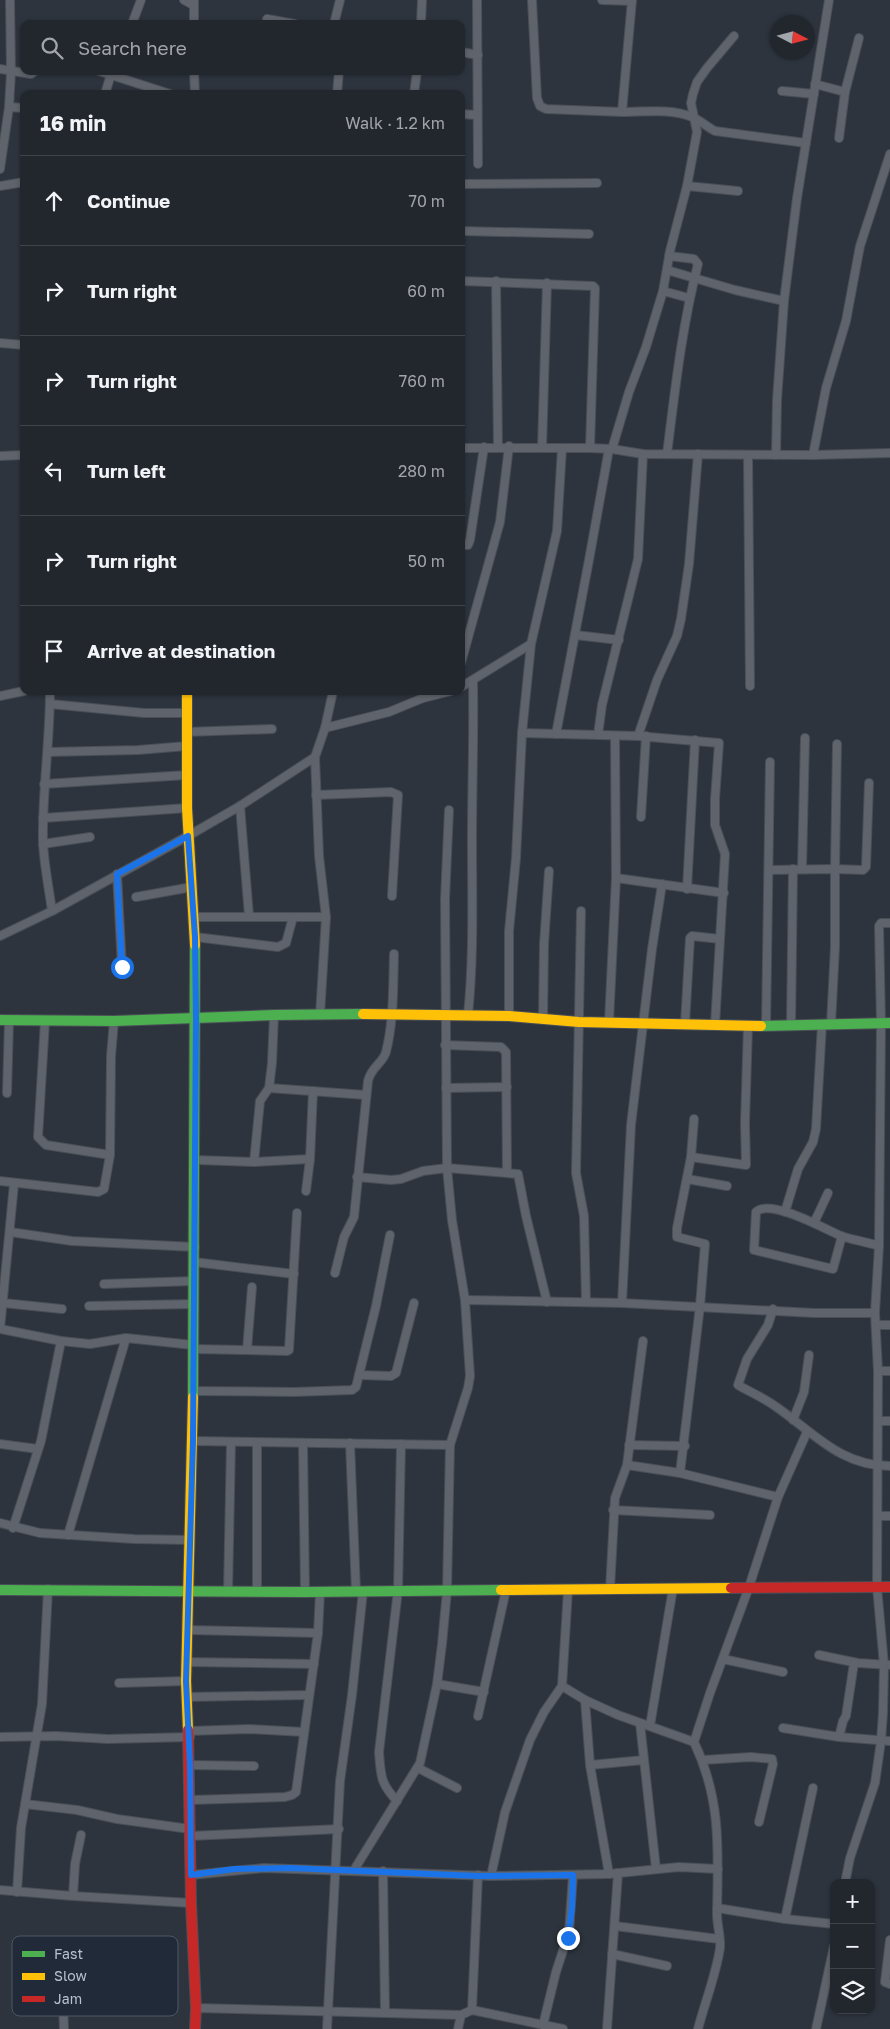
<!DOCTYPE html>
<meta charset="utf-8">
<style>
body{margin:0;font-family:"Golos Text",sans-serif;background:#2e333a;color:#f1f3f6}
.controls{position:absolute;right:15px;bottom:15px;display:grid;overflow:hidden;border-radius:10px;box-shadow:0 1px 4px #0004}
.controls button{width:45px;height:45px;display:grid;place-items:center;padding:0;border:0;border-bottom:1px solid #3f444a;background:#22272e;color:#f1f3f6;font:25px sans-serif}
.compass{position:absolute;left:770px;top:15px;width:45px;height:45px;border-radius:50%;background:#22272e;box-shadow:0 1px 4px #0004;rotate:96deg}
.stop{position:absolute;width:15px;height:15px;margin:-11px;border:4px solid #1a73e8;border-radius:50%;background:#fff}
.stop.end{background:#1a73e8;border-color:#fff;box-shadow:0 1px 5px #0008}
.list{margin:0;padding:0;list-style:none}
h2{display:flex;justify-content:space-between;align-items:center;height:65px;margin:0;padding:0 20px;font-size:21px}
h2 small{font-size:16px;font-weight:400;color:#a2a5aa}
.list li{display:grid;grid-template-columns:32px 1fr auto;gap:15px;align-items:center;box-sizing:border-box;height:90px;padding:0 20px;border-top:1px solid #3f444a}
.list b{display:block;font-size:19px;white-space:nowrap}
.list em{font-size:16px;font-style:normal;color:#a2a5aa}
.icon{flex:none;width:28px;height:28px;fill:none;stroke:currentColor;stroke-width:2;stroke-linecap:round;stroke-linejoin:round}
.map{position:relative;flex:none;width:890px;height:2029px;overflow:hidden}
.search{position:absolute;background:#22272e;box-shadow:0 1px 4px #0004;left:20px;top:20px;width:445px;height:55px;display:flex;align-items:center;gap:12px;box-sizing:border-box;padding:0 18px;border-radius:10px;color:#a2a5aa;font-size:19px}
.panel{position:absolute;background:#22272e;box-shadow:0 1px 4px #0004;left:20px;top:90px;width:445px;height:605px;border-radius:10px}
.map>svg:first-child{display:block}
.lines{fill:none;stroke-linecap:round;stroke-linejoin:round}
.street-casing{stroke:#4a4f56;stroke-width:10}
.fast-casing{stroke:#4a4f56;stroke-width:12}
.slow-casing{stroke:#4a4f56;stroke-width:12}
.jam-casing{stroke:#4a4f56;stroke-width:12}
.street{stroke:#5f636b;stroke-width:8}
.fast{stroke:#4caf50;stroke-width:10}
.slow{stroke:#ffc107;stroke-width:10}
.jam{stroke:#c62828;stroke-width:10}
.route{stroke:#1a73e8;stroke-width:6}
.key{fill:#202a39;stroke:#4e5765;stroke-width:1}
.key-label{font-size:14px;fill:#b9c1cd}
</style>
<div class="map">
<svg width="890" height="2029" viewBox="0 0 890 2029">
<rect width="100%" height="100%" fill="#2d343e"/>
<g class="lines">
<g class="street-casing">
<g id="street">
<path d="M184 0 193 5"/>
<path d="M194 0V24"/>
<path d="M477 0 478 164"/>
<path d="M532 0 537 98 540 106 546 109 622 112 632 0"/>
<path d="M602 0 632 1"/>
<path d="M267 19 295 24"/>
<path d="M132 24 141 0"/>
<path d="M334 24 340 0"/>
<path d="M421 24 422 0"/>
<path d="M461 52 478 55"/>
<path d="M0 69 31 74 35 71"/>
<path d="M99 71 170 94"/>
<path d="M194 71 195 94"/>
<path d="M815 84 845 92"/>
<path d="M782 91 814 94"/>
<path d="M105 94 112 71"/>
<path d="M337 94 339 71"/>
<path d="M414 94 417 71"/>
<path d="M9 107 24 108"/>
<path d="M622 112C644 112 671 108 692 117 700 120 707 127 715 131L806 143"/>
<path d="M461 114 477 115"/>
<path d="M839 138 845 92 859 38"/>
<path d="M0 169 9 107 11 72 10 0"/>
<path d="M461 184 597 183"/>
<path d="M0 186 24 182"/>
<path d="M687 186 738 191"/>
<path d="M461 231 589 234"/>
<path d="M667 270 735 290 784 301"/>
<path d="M461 281 593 286 595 288 590 448"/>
<path d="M496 281 498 447"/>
<path d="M663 291 689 298"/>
<path d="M0 343 24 345"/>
<path d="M461 448H590L612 449 643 454 813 455 890 453"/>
<path d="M542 448 547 283"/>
<path d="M612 449 629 392 646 347 663 291 670 251 687 186 697 132 691 103 693 94 697 82 707 68 734 36"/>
<path d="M667 454C675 390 682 326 698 264L694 259 669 256"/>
<path d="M748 455 750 686"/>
<path d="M776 455 777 400 784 301 797 198 829 0"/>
<path d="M813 455 826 388 846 321 860 246 890 154"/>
<path d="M0 456 24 455"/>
<path d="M461 545H468L470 540 484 447"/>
<path d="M575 635 619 640"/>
<path d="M461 663 500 522 509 446"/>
<path d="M461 687 531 644 557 531 562 448"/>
<path d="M50 691C50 742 42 792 43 842 44 865 49 888 52 911"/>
<path d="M0 696 24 691"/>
<path d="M50 704 144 713H187"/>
<path d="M325 728 389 712 423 698 451 691"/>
<path d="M186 732 272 729"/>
<path d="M522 733 638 736 719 743 715 799V825L725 854 715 1025"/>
<path d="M556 734 589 560 609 449"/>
<path d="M598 735 602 705 638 559 643 454"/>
<path d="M638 736 657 680 677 636 681 619 689 564 698 454"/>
<path d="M837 744 835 869 863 870 866 867 869 783"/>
<path d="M48 752 138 750 187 746"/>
<path d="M44 784 187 775"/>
<path d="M316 795 391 792 398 795 392 896"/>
<path d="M240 806 249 916"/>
<path d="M641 817 646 736"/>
<path d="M43 818 187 808"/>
<path d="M43 844 90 837"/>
<path d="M802 869 805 738"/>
<path d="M769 870 835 869V947L831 1024"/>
<path d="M117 874 122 967"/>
<path d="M616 878 724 893"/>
<path d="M687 889 695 740"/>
<path d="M136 897 192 887"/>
<path d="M581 911 576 1173 584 1216 586 1302"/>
<path d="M194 917H326"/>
<path d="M0 936 52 911 188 836 240 806 315 757"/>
<path d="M195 937 278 947 286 943 293 917"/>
<path d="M320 1015 326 917 319 856 315 757 325 728 333 691"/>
<path d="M468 1015C474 955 472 899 472 839 472 786 474 734 473 682"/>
<path d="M509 1016V931L516 858 522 733 531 644"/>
<path d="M543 1018 544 944 549 871"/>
<path d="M45 1021 38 1137 46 1145 110 1155"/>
<path d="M609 1022 616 878 615 736"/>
<path d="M685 1024 690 938 692 936 720 939"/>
<path d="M791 1025 793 869"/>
<path d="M766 1026 770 762"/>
<path d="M445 1045 501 1047 506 1052 507 1172"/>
<path d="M269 1088 366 1095"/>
<path d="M446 1088 507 1087"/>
<path d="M7 1093 9 1021"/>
<path d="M691 1157 746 1165 745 1123 748 1026"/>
<path d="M196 1160 254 1162 310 1159"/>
<path d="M254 1162 260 1101 269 1088 272 1063 274 1015"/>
<path d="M357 1177 391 1180 401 1179 423 1171 447 1168 518 1174 526 1216 547 1302"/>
<path d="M687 1179 727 1186"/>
<path d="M0 1181 98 1192 104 1189 110 1155 111 1056 114 1021"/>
<path d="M306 1191 310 1159 313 1091"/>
<path d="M785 1212 798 1169 813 1142 816 1129 822 1024"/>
<path d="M814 1223 828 1193"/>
<path d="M10 1232 72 1241 195 1247"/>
<path d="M842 1236 833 1269 754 1250 756 1212C770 1198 825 1229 841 1236 853 1240 867 1242 879 1246"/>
<path d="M194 1262 294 1274"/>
<path d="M335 1273 344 1237 354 1217 368 1081C371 1067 383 1063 386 1052 394 1020 393 986 394 954"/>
<path d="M104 1284 194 1281"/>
<path d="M465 1300 622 1303 814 1313H875"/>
<path d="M3 1303 62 1309"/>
<path d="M622 1303 631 1125 652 949 662 884"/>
<path d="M89 1306 194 1304"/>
<path d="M773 1309 768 1325 747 1359 738 1385C750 1392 764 1398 775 1406 813 1432 840 1466 890 1466"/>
<path d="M877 1325H890"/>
<path d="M0 1329 61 1341 90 1344 126 1338 193 1345"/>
<path d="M0 1329 14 1184"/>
<path d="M193 1349 287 1351 289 1350 297 1213"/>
<path d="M247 1350 252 1287"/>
<path d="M878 1371H890"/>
<path d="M359 1375 391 1376 396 1373 414 1303"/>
<path d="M193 1391 294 1392 352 1390 356 1387 376 1306 390 1235"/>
<path d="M793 1420 804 1392 809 1355"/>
<path d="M878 1421H890"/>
<path d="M193 1441 450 1445"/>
<path d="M350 1443 356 1591"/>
<path d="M0 1444 38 1449"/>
<path d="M303 1444 305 1592"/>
<path d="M629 1445 685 1446"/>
<path d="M627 1465 680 1473 778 1497"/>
<path d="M680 1473 700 1306 705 1244 677 1237V1228L691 1157 694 1119"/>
<path d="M613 1510 710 1515"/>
<path d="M878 1516H890"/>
<path d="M0 1523 40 1533 134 1539 190 1540"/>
<path d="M13 1528 41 1441 61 1341"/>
<path d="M68 1535 126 1338"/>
<path d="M610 1589 615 1498 627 1465 643 1341"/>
<path d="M568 1590 562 1686 585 1700 590 1765 609 1874"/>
<path d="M257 1591V1443"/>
<path d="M228 1592 231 1442"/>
<path d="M189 1630 318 1633"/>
<path d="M819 1655 858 1663 890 1665"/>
<path d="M723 1659 783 1672"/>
<path d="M187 1662 314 1664"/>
<path d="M119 1683 186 1681"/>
<path d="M437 1684 484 1692"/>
<path d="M187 1697 309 1695"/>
<path d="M585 1700 618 1715 694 1742C722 1801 718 1851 717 1914 717 1925 721 1937 720 1948 716 1975 705 2002 698 2029"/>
<path d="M478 1716 506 1590"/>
<path d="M640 1723 656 1869"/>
<path d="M650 1726 673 1588"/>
<path d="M783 1728 839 1737 890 1741"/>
<path d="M189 1731 249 1729 304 1732"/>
<path d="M0 1737 56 1736 108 1739 190 1737"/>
<path d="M839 1737 843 1721 846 1716 854 1663"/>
<path d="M694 1742 710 1693 749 1587 778 1497 807 1432"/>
<path d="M703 1760 751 1757 772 1759 773 1764 759 1822"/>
<path d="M190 1765 254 1766"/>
<path d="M590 1765 644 1760"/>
<path d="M418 1768 457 1788"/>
<path d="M191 1800 285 1797 292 1795 296 1792 318 1633 320 1592"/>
<path d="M397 1801C380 1783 381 1776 379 1752L398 1590 401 1444"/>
<path d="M25 1804 77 1810 117 1819 190 1829"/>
<path d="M190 1836 339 1829"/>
<path d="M354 1870 420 1763 437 1684 442 1644 447 1591 450 1445 468 1388 470 1376 465 1300 452 1220 447 1168 445 899 449 810"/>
<path d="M383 1871 385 2013"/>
<path d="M191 1875 264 1868 491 1876 609 1874 679 1867 718 1869"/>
<path d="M491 1876 505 1812 530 1740 544 1712 562 1686"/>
<path d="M845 1883 850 1858 875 1783 881 1741 883 1713 884 1665 877 1587 878 1371 875 1313 879 1246 881 1023 879 926 881 923H890"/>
<path d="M0 1890 73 1896 191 1903"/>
<path d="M17 1892 21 1828 42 1704 48 1589"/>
<path d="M73 1896 75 1864 81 1835"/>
<path d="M717 1908 785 1919 834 1924"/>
<path d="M785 1919 813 1788"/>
<path d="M615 1926 719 1939"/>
<path d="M890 1940 885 1982 890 1984"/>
<path d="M612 1954 667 1966"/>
<path d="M62 1977 64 2029"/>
<path d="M196 2008 461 2015 472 2010 563 2029"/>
<path d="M472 2010 478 1875"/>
<path d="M543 2025 556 1972 569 1932 573 1875"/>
<path d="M327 2029 340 1781 352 1695 363 1591"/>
<path d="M458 2029 461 2015"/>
<path d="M607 2029 618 1873"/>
<path d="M816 2029 834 1946"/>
</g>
</g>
<g class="fast-casing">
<g id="fast">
<path d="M0 1020 114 1021 274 1015 363 1014"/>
<path d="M761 1026 890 1023"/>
<path d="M193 1397 195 945"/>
<path d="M0 1590 305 1592 501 1590"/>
</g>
</g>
<g class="slow-casing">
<g id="slow">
<path d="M187 691V808L195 945"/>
<path d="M363 1014 509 1016 579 1022 761 1026"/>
<path d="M501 1590 731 1588"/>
<path d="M188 1730 186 1681 193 1397"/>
</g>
</g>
<g class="jam-casing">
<g id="jam">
<path d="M731 1588 890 1587"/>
<path d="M188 1730 191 1903 196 2008 195 2029"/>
</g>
</g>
<use href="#street" class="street"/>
<use href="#fast" class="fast"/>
<use href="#slow" class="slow"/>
<use href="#jam" class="jam"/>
</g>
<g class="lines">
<path class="route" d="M122 967 117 874 188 836 195 937 196 1018 193 1441 186 1681 190 1765 191 1875 234 1869 290 1868 478 1876 573 1875 572 1908 568 1938"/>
</g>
<rect x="12" y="1936" width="166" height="80" rx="8" class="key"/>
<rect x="22" y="1951" width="23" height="6" fill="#4caf50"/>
<rect x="22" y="1973" width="23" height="7" fill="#ffc107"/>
<rect x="22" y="1996" width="23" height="6" fill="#c62828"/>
<g class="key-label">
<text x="54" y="1959">Fast</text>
<text x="54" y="1981">Slow</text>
<text x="54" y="2004">Jam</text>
</g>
</svg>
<div class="controls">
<button>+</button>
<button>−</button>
<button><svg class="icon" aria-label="layers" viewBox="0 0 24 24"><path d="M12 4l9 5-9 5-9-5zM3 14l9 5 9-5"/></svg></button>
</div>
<svg class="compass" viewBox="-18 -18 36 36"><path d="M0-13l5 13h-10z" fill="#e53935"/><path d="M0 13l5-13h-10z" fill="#a2a5aa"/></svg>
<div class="stop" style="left:122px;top:967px"></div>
<div class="stop end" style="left:568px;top:1938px"></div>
<div class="search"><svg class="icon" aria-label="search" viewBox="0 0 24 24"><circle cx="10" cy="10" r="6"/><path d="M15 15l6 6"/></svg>Search here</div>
<section class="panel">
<h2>16 min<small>Walk · 1.2 km</small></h2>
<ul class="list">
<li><svg class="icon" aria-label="ahead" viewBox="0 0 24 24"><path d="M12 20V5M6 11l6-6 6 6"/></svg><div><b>Continue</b></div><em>70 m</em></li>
<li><svg class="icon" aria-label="right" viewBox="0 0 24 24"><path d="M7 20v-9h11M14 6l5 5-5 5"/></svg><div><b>Turn right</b></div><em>60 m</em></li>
<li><svg class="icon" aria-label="right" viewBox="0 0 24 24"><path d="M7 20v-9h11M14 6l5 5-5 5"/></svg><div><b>Turn right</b></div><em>760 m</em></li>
<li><svg class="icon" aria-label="left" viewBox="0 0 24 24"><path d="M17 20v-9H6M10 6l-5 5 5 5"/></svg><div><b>Turn left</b></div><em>280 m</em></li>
<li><svg class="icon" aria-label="right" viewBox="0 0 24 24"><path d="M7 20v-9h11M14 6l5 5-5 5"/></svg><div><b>Turn right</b></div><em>50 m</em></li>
<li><svg class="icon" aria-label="arrive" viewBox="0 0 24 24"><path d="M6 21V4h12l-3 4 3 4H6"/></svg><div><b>Arrive at destination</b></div></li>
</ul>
</section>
</div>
